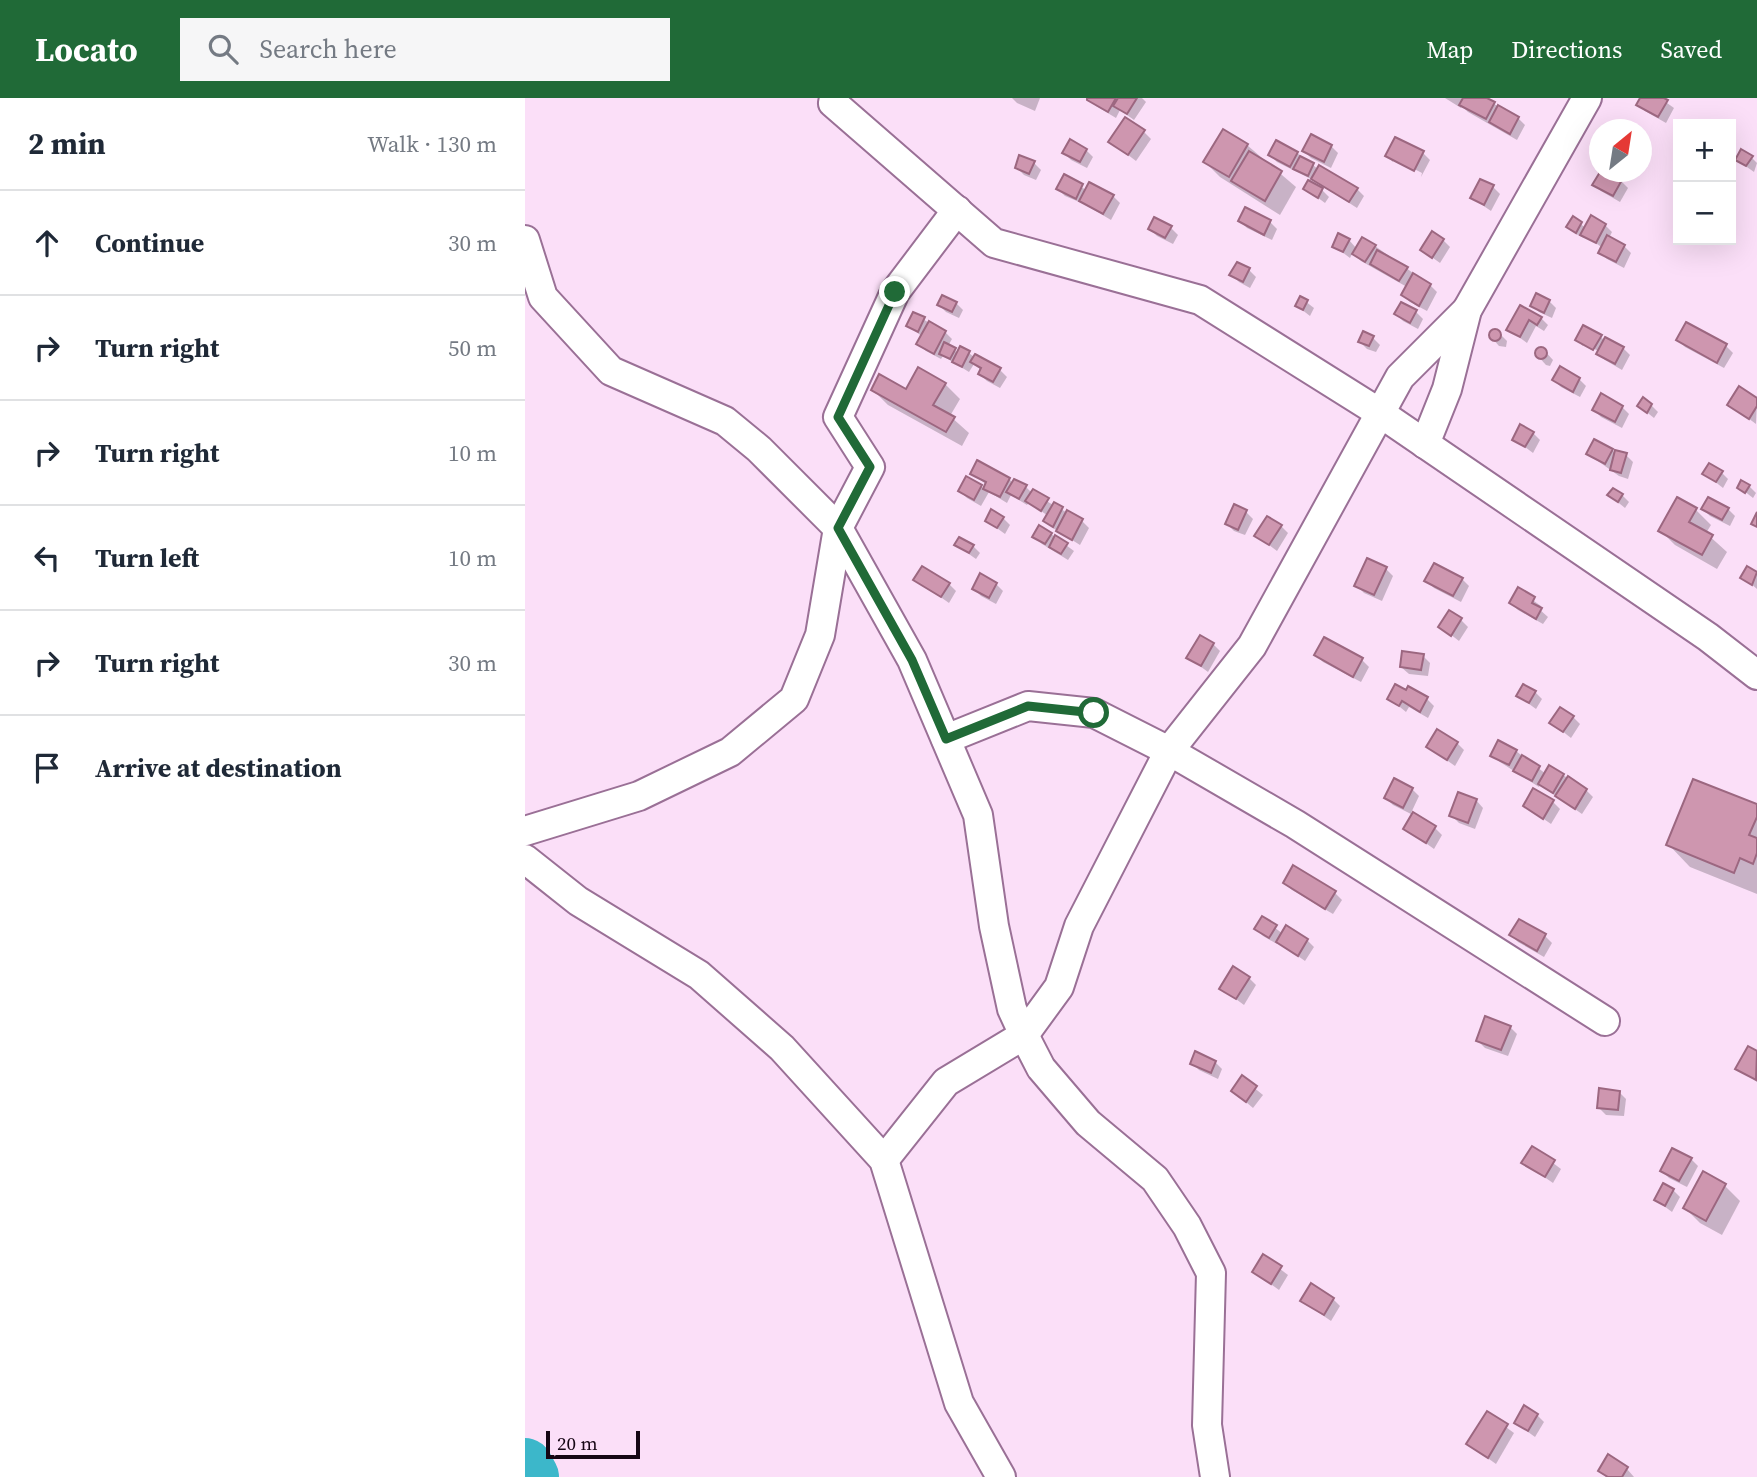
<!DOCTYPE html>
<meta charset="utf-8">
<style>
body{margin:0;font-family:"Source Serif 4",serif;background:#f6f6f7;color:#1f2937}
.controls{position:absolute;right:21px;top:21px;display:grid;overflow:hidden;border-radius:0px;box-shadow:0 7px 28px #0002}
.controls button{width:63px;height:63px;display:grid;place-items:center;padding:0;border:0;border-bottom:2px solid #e0e1e3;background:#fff;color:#1f2937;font:35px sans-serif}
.compass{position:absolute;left:1064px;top:21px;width:63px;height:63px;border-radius:50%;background:#fff;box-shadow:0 7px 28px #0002;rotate:30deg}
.scale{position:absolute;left:21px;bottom:18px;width:94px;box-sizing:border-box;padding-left:7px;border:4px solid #150614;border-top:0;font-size:19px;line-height:24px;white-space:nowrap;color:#150614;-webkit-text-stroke:5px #fbdff8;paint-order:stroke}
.stop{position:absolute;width:21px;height:21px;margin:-16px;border:5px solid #206a37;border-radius:50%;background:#fff}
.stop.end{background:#206a37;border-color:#fff;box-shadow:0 2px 7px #0008}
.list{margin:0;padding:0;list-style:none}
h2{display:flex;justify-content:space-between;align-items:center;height:91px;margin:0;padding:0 28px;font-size:30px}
h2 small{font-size:23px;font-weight:400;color:#747a83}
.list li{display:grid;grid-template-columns:46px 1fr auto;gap:21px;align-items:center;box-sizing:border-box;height:105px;padding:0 28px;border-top:2px solid #e0e1e3}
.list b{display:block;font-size:26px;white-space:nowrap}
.list em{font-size:23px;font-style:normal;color:#747a83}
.icon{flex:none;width:38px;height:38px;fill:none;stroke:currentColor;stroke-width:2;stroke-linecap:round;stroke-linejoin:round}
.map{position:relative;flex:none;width:1232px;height:1379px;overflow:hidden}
header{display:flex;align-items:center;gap:42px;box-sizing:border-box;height:98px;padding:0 35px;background:#206a37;color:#fff}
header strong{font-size:33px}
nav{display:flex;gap:38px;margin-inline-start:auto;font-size:24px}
.search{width:490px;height:63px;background:#f6f6f7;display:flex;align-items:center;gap:18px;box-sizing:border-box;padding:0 24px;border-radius:0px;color:#747a83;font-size:26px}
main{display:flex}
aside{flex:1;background:#fff}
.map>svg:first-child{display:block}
.shadow{fill:#0003}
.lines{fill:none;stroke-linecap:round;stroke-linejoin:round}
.river{stroke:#3cb7ca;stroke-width:56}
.building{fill:#ce96af;stroke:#9c6780;stroke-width:2}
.minor-casing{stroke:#9a7096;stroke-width:32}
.minor{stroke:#fff;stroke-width:28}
.route{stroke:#206a37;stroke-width:9}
</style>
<header>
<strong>Locato</strong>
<div class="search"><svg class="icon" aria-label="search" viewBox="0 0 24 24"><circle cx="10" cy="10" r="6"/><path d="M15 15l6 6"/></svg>Search here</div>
<nav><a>Map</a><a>Directions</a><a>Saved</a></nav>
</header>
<main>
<aside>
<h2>2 min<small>Walk · 130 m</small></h2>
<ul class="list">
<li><svg class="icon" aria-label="ahead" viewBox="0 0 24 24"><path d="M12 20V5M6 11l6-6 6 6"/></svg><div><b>Continue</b></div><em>30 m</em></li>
<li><svg class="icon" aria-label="right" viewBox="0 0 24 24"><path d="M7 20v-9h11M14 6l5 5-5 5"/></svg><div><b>Turn right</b></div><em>50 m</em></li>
<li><svg class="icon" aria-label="right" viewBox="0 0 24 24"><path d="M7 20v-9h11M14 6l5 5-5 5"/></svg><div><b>Turn right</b></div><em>10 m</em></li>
<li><svg class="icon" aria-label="left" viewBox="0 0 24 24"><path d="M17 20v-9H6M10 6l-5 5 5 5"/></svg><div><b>Turn left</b></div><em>10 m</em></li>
<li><svg class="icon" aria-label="right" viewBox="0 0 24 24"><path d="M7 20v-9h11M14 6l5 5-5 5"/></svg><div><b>Turn right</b></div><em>30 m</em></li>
<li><svg class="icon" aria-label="arrive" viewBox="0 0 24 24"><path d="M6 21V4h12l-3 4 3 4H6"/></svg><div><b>Arrive at destination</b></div></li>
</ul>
</aside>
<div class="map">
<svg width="1232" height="1379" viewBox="0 0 1232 1379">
<rect width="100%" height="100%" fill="#fbdff8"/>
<g class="shadow">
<path d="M487 0H515L510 13 492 5Z"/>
<path d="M565 0H617L621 4 609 22 595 12 591 20 571 8Z"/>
<path d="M920 0H959L993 20 1000 27 992 42 943 14 937 8 936 10Z"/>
<path d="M1117 0H1135L1149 10 1141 25 1120 13 1113 6Z"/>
<path d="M619 34 626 41 611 63 586 44Z"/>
<path d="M786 38 806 48 813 55 806 70 786 60 779 53Z"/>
<path d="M722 47 771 89 755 117 695 79 680 64Z"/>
<path d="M561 52 568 59 562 70 546 62 539 55Z"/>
<path d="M772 55 793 71 832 91 839 98 832 110 790 83 752 64 745 57Z"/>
<path d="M898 55 905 62 896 79 897 75 868 60V64L862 58Z"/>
<path d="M1227 60 1232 65 1229 74 1212 62Z"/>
<path d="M509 65 516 72 511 82 499 77 492 70Z"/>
<path d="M1077 74 1096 83 1103 90 1095 104 1076 93 1069 86Z"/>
<path d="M540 79 561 92 588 98 595 105 586 122 559 106 540 98 533 91Z"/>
<path d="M968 89 975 96 966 113 947 100Z"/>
<path d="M781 91 797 92 804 99 800 105Z"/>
<path d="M721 111 745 124 752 131 747 142 722 130 715 123Z"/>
<path d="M1048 121 1061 130 1080 127 1087 134 1084 140 1099 148 1106 155 1099 170 1082 161 1075 154 1078 150 1060 138 1059 140 1051 136 1044 129Z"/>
<path d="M646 130 653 137 648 146 632 138 625 131Z"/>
<path d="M824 142 832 151 850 148 905 187 912 194 902 213 885 204 878 197 882 189 836 163 828 154 825 160 809 148Z"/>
<path d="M918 142 925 149 915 165 897 152Z"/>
<path d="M724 172 731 179 725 190 714 184 707 177Z"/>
<path d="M776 200 789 210 785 218 772 208Z"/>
<path d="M1024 203 1031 210 1027 220 1014 214 1007 207Z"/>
<path d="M431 205 438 212 434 220 421 214 414 207Z"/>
<path d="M877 206 891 214 898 221 893 231 878 223 871 216Z"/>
<path d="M995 209 1016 220 1023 227 1019 233 1011 228 1002 245 983 231Z"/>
<path d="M389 216 420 234 427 241 423 248 433 255H444L450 260 475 272 482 279 475 290 462 283 455 276 457 273 449 266 444 274 418 258 416 261 401 253 394 246 398 239 383 228Z"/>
<path d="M971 232 982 243 981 249 974 248 967 240 968 233Z"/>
<path d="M1075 238 1080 243 1098 250 1105 257 1097 272 1080 262 1075 258 1077 255 1058 245V248L1052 242Z"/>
<path d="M848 240 855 247 851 254 842 251 835 244Z"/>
<path d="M1153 242 1201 248 1208 255 1199 270 1160 249Z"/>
<path d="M1015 250 1018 251 1028 262 1025 268 1021 267 1011 256Z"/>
<path d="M1054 281 1061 288 1055 299 1036 289 1029 282Z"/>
<path d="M420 286 435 301 425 318 444 335 437 348 363 307 348 292 382 293Z"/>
<path d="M1076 298 1097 309 1104 316 1097 330 1076 319 1069 312Z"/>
<path d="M1232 302 1231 326 1204 306Z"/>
<path d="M1126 307 1133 314 1129 320 1114 308Z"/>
<path d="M1008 335 1015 342 1008 355 989 341Z"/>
<path d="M1087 352 1091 356 1101 357 1108 364 1103 381 1094 378 1063 356Z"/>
<path d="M1196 374 1203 381 1198 390 1179 375Z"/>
<path d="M447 375 484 381 488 385 501 389 507 395 557 423 564 430 555 447 528 430 521 423 523 418 504 404 502 407 486 397 482 405 464 394 456 408 442 400 435 393 456 388 459 391 462 387Z"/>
<path d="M1224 388 1231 395 1228 400 1214 389Z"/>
<path d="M1084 397H1097L1104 404 1100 410Z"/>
<path d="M1153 401 1171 412 1186 427 1181 435 1202 454 1192 471 1150 447 1135 432Z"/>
<path d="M1178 411H1203L1210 418 1205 428 1185 418Z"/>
<path d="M720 413 728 421 720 437 709 433 702 426Z"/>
<path d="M478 420 485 427 480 436 462 423Z"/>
<path d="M756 428 763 435 752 453 731 437Z"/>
<path d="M526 436 549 453 543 462 517 446 510 439Z"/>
<path d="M431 447 448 448 455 455 451 461Z"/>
<path d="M861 471 868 478 857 503 839 495 832 488Z"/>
<path d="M1223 471 1232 476V491L1218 479Z"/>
<path d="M390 481 424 486 431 493 424 505Z"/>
<path d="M937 481 944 488 936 504 909 490 902 483Z"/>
<path d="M471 486 478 493 471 506 456 498 449 491Z"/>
<path d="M994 492 1016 508 1014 511 1023 519 1018 526 993 512 986 505Z"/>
<path d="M936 522 943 529 934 543 916 529Z"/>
<path d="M800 541 837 562 844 569 836 584 798 564 791 557Z"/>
<path d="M688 546 695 553 683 574 664 560Z"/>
<path d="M898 558 905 565 903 578 884 576 876 569Z"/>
<path d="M1010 594 1017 601 1011 611 993 598Z"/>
<path d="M864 600 902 601 909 608 903 620 884 609 881 614Z"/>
<path d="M1048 619 1055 626 1046 640 1027 625Z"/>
<path d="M932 645 939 652 930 668 903 649Z"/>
<path d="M991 653 1021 676 1038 677 1061 692 1068 699 1057 716 1015 687 1014 689 975 664 968 657Z"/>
<path d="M887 691 894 698 886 715 910 730 917 737 909 751 880 730 888 717 868 707 861 700Z"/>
<path d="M1009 693 1028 704 1035 711 1026 726 1000 708Z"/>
<path d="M951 702 958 710 950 731 934 725 927 718Z"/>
<path d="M1232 708V796L1165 769 1143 746Z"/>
<path d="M769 770 810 795 817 802 808 816 767 792 760 785Z"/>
<path d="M737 820 758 836 782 842 789 849 780 863 753 844 752 846 738 838 731 831Z"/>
<path d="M995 823 1020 838 1027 845 1019 859 993 844 986 837Z"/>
<path d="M724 880 731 887 719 907 696 890Z"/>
<path d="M985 929 992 936 983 958 960 950 953 943Z"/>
<path d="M1223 950 1232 955V984L1212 970Z"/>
<path d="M690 964 697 971 693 981 674 972 667 965Z"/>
<path d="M717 980 738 997 728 1010 708 993Z"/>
<path d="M1094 994 1101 1001 1099 1018 1081 1017 1074 1010Z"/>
<path d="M1008 1050 1036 1071 1028 1085 999 1065Z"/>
<path d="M1166 1061 1173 1068 1162 1089 1144 1080 1137 1073Z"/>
<path d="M1179 1076 1200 1088 1215 1103 1197 1137 1175 1125 1160 1110Z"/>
<path d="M1148 1092 1155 1099 1147 1114 1131 1102Z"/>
<path d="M738 1158 763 1177 754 1192 729 1174Z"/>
<path d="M808 1201 815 1208 806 1223 777 1203Z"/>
<path d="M962 1315 989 1335 971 1366 943 1346Z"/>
<path d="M1012 1317 1019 1324 1010 1339 991 1325Z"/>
<path d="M1083 1359 1102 1371 1109 1379H1081L1075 1373Z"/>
</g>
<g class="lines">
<path class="river" d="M0 1368 6 1379"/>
</g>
<g class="building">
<path d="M562 0H591L583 14 562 2Z"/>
<path d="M593 0H612L602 16 588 8Z"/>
<path d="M938 0H962L970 4 961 21 934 7Z"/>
<path d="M1115 0H1139L1143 2 1133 19 1111 7Z"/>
<path d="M973 7 994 19 985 36 964 24Z"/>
<path d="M600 19 620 32 603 57 583 44Z"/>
<path d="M698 31 723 46 704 79 678 64Z"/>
<path d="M786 36 807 47 799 64 777 53Z"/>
<path d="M870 39 899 53 889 73 860 58Z"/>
<path d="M545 41 562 51 555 64 537 55Z"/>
<path d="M751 42 773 54 765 69 743 57Z"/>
<path d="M1216 51 1228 58 1221 68 1210 62Z"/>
<path d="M724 53 757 73 740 103 706 83Z"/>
<path d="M494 57 510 63 504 76 490 70Z"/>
<path d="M775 58 789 65 783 78 768 71Z"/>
<path d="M794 67 833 90 824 104 786 81Z"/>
<path d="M1075 74H1083L1097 82 1088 98 1067 87Z"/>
<path d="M539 76 558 86 551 101 531 91Z"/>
<path d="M955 81 969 87 959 107 945 100Z"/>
<path d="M783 82 798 90 793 100 778 91Z"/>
<path d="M564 84 589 97 578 116 554 103Z"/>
<path d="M720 109 746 122 739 137 713 123Z"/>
<path d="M1066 117 1081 126 1071 145 1055 137Z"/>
<path d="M1048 118 1057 124 1051 135 1041 129Z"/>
<path d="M629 119 647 128 640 140 623 131Z"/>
<path d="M907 133 919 141 907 160 895 152Z"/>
<path d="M813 135 825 141 818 154 807 149Z"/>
<path d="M1082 137 1100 147 1091 164 1073 155Z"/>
<path d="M837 139 851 147 840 164 827 156Z"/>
<path d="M852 152 883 169 874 183 845 166Z"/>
<path d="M712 164 725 170 718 184 704 177Z"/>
<path d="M888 175 906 186 894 208 876 197Z"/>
<path d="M1011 195 1025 202 1019 215 1005 208Z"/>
<path d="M417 197 432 204 427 214 412 207Z"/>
<path d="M775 198 783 202 778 212 770 208Z"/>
<path d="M876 204 892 212 885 225 869 216Z"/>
<path d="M995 207 1017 219 1012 227 1004 222 995 239 981 232Z"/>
<path d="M388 214 400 219 393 234 381 228Z"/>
<path d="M404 223 421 233 409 256 391 246Z"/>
<path d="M1161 224 1202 246 1192 265 1151 242Z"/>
<path d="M1058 227 1077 237 1068 252 1050 242Z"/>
<circle cx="970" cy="237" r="6"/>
<path d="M838 233 849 238 844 248 833 244Z"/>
<path d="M1080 239 1099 249 1090 266 1071 256Z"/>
<path d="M419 244 431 250 425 261 414 256Z"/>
<path d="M435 248 445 253 437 269 427 264Z"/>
<circle cx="1016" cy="255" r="6"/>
<path d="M450 256 476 270 468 284 453 276 456 270 445 264Z"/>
<path d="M1035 268 1055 280 1048 294 1027 282Z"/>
<path d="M393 269 421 285 408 307 430 319 421 334 346 292 354 276 381 291Z"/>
<path d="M1214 288 1232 300V308L1224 321 1202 307Z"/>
<path d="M1076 295 1098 308 1090 324 1067 312Z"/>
<path d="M1118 299 1127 306 1122 315 1112 308Z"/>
<path d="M995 326 1009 334 1000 349 987 342Z"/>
<path d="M1069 341 1088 351 1080 366 1061 356Z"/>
<path d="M1090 352 1102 355 1096 375 1085 372Z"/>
<path d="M452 362 485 380 475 399 458 391 461 384 445 376Z"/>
<path d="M1184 365 1198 373 1191 384 1177 376Z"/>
<path d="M441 378 457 387 449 402 433 393Z"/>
<path d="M489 381 502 387 494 401 481 394Z"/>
<path d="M1216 382 1225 387 1220 395 1212 390Z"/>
<path d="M1088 390 1098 396 1093 404 1082 397Z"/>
<path d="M508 391 524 400 516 413 500 403Z"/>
<path d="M1152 399 1172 410 1164 424 1188 437 1177 457 1133 433Z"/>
<path d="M1183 399 1204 410 1197 422 1176 411Z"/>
<path d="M529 404 538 409 528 429 518 423Z"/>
<path d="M709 406 722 412 713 432 700 426Z"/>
<path d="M466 411 479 419 472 430 460 423Z"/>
<path d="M542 412 558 421 547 442 531 433Z"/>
<path d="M1232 414V429L1226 426Z"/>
<path d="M742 418 757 427 744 447 729 438Z"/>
<path d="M514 427 527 435 520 446 507 439Z"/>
<path d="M530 437 543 445 536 456 524 449Z"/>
<path d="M434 439 449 447 444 455 429 447Z"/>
<path d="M842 460 862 469 849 497 829 488Z"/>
<path d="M909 465 938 480 928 498 899 483Z"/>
<path d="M397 468 425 485 416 499 388 482Z"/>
<path d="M1222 468 1232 474 1227 487 1215 480Z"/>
<path d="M455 475 472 485 464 500 447 491Z"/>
<path d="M993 489 1010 499 1007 505 1017 510 1011 521 984 505Z"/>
<path d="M924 512 937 520 926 538 913 529Z"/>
<path d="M675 537 689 545 676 568 661 560Z"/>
<path d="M799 539 838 560 828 579 789 557Z"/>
<path d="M877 553 899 556 896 572 875 569Z"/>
<path d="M870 586 881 592 883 588 903 599 895 614 877 603 874 608 862 601Z"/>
<path d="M998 586 1011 593 1004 605 991 598Z"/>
<path d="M1035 609 1049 618 1038 634 1024 625Z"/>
<path d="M912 631 933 644 922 662 901 649Z"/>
<path d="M973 642 992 652 984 667 965 658Z"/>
<path d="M997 657 1015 668 1007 683 988 673Z"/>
<path d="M1024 667 1039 676 1028 695 1013 686Z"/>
<path d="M1043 678 1062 691 1050 711 1030 698Z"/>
<path d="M869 680 888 690 878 710 859 700Z"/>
<path d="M1168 681 1232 706V719L1224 737 1232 740V755L1228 766 1215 760 1209 775 1141 747Z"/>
<path d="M1008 690 1029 702 1018 721 998 708Z"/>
<path d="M933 694 952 701 943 725 924 718Z"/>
<path d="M888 714 911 728 901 745 878 731Z"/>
<path d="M768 767 811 793 800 811 758 785Z"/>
<path d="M737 818 752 827 744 840 729 831Z"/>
<path d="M994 821 1021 836 1012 853 984 837Z"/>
<path d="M761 827 783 841 773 858 751 844Z"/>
<path d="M708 868 725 879 711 901 694 891Z"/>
<path d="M960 918 986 928 976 952 951 943Z"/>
<path d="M1223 948 1232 953 1231 982 1210 971Z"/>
<path d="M670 953 691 963 686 975 665 966Z"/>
<path d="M717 977 732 988 721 1004 706 993Z"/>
<path d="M1074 990 1095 993 1093 1012 1072 1010Z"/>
<path d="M1007 1048 1030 1062 1020 1079 996 1065Z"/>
<path d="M1147 1050 1167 1060 1154 1083 1135 1073Z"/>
<path d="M1178 1073 1201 1086 1181 1123 1158 1110Z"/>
<path d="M1138 1085 1149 1091 1140 1108 1129 1102Z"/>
<path d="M738 1156 757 1168 746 1186 727 1174Z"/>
<path d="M786 1185 809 1200 799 1217 775 1203Z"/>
<path d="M999 1307 1013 1316 1003 1333 989 1325Z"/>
<path d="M962 1313 983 1326 963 1360 941 1346Z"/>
<path d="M1083 1356 1103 1369 1097 1379H1083L1073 1373Z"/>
</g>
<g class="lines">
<g class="minor-casing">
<g id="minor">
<path d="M309 0 308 5 469 145 675 202 855 315 1183 539 1232 577"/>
<path d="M0 142 18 199 86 273 200 323 234 351 313 430 387 562 453 717 469 828 487 911 499 937 516 970 563 1025 630 1081 662 1128 686 1175 682 1327 690 1379"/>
<path d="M900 346 922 291 942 212 1062 0"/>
<path d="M421 641 503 608 569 615 644 653 770 726 1080 923"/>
<path d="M0 733 114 698 205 654 269 601 295 537 313 430 345 369 313 319 370 194 432 112"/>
<path d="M0 761 53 803 174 877 257 950 359 1062 434 1305 476 1379"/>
<path d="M359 1062 421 984 499 937 534 889 554 828 644 653 727 548 875 279 942 212"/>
</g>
</g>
<use href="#minor" class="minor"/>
</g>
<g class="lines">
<path class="route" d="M370 194 313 319 345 369 313 430 387 562 421 641 503 608 569 615"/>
</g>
</svg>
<div class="controls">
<button>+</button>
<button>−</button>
</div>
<svg class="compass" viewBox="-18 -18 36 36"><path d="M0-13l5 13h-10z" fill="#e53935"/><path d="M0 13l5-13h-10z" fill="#747a83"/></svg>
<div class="scale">20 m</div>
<div class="stop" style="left:569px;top:615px"></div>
<div class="stop end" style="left:370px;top:194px"></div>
</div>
</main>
